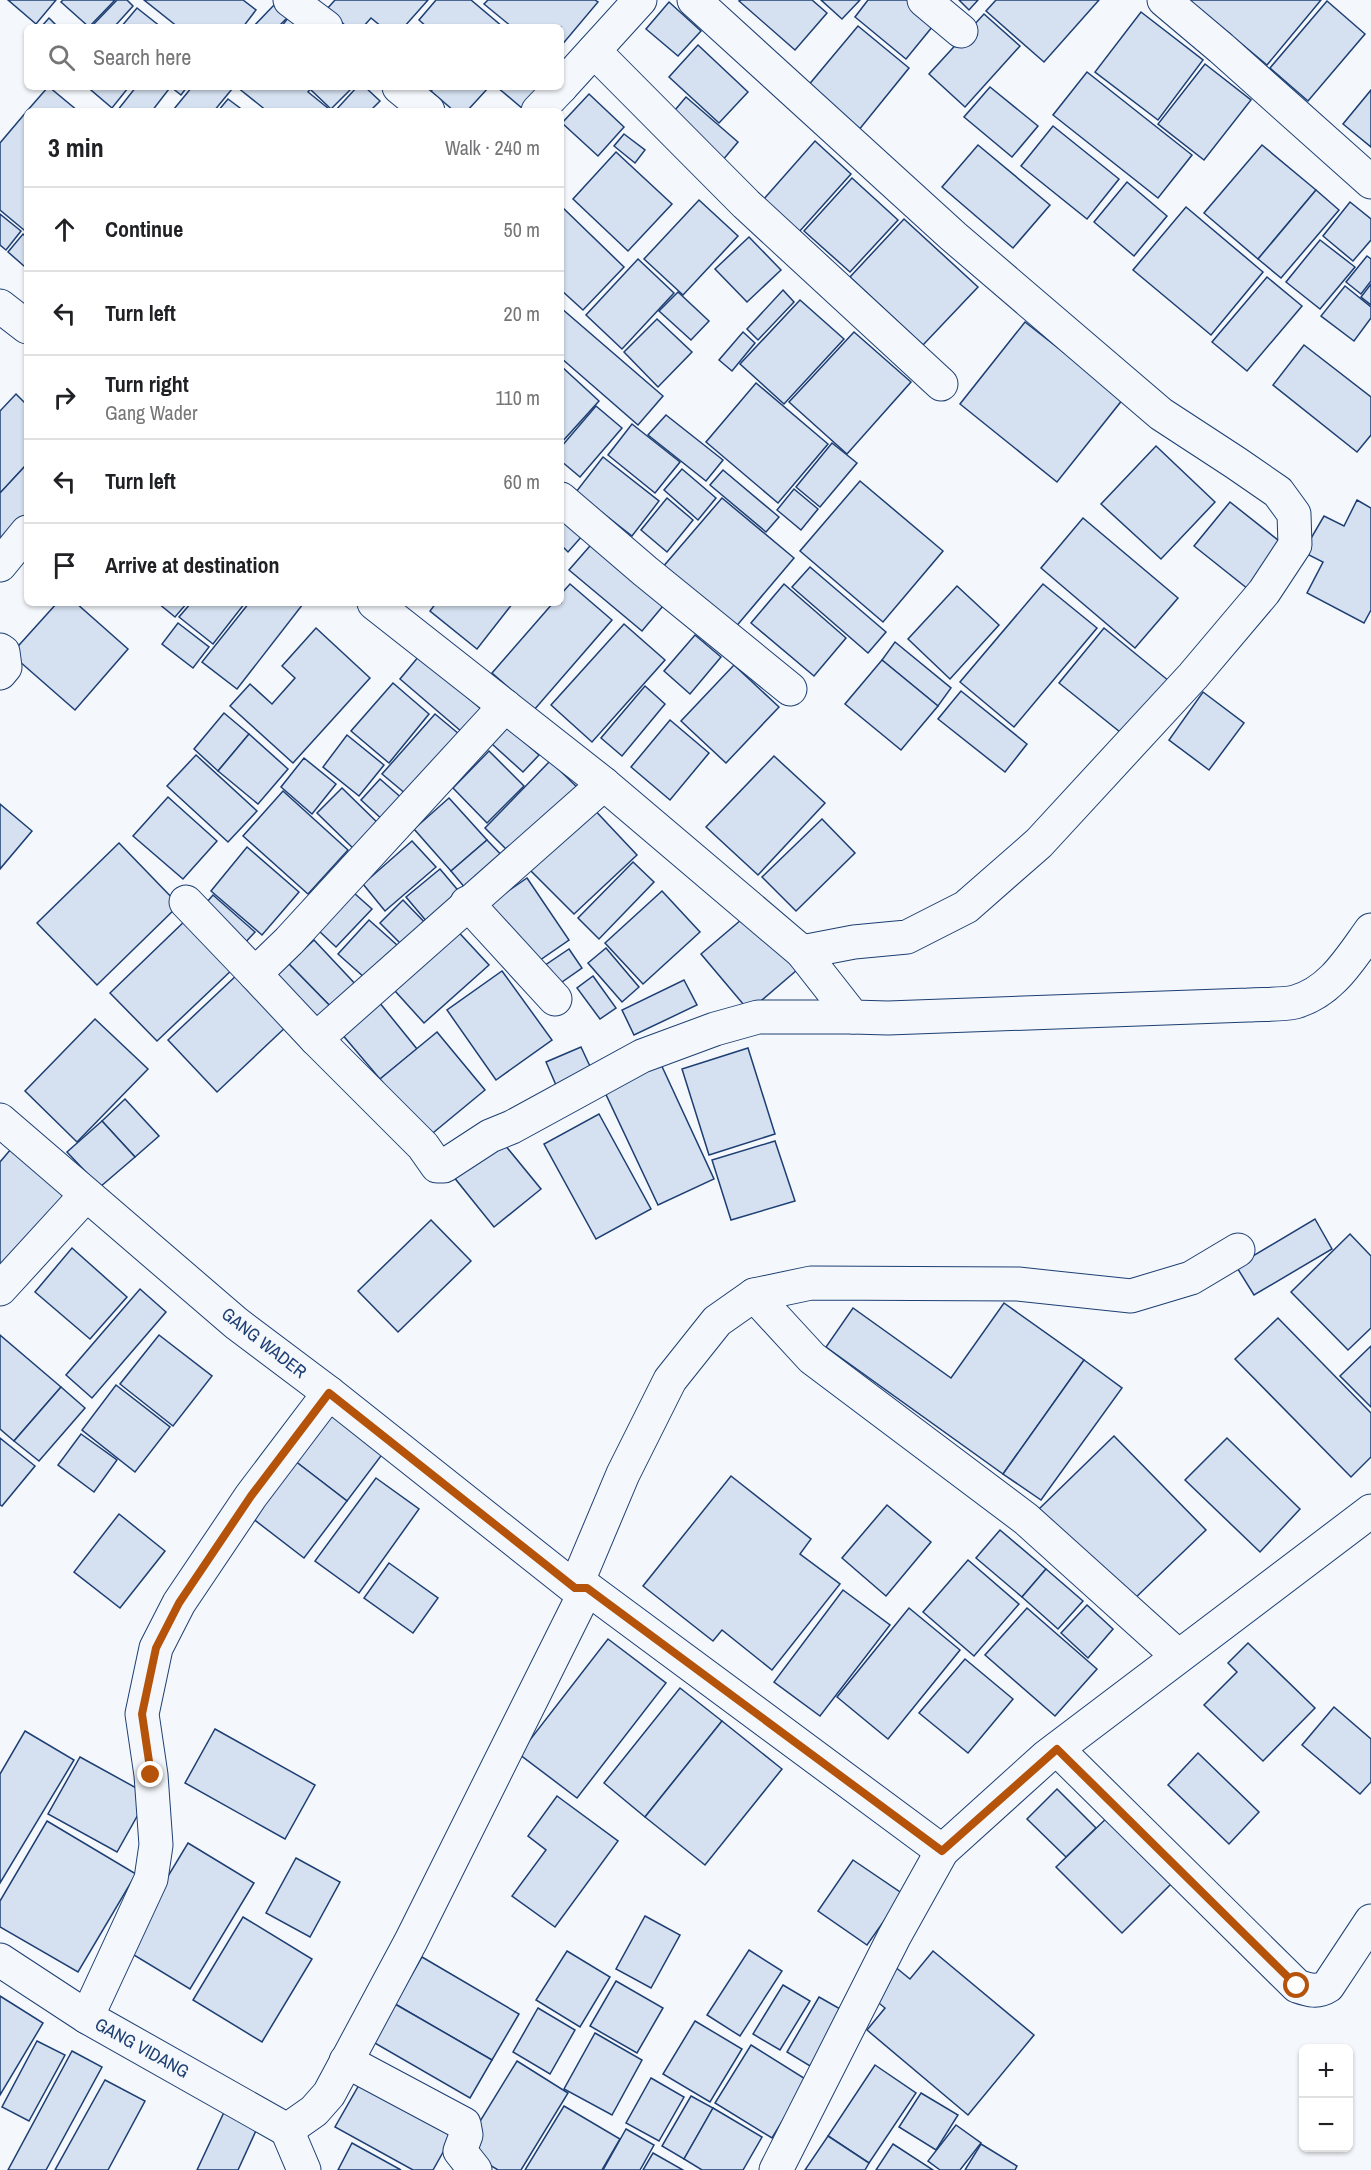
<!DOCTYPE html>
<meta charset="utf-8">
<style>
body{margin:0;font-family:"Archivo Narrow",sans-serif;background:#f2f2f2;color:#202124}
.controls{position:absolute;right:18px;bottom:18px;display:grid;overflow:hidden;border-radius:9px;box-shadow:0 2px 4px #0004}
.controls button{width:54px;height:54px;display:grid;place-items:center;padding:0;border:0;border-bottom:2px solid #e0e0e0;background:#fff;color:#202124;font:30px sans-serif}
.stop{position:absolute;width:18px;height:18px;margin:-14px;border:4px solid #b45309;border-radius:50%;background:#fff}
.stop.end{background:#b45309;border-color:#fff;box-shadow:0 2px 6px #0008}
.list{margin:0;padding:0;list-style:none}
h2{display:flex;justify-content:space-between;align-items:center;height:78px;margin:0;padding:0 24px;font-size:26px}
h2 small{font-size:20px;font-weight:400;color:#757577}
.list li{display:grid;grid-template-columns:39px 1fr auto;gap:18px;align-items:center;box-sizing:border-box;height:84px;padding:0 24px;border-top:2px solid #e0e0e0}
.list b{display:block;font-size:22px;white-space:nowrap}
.list p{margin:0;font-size:20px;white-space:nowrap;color:#757577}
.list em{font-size:20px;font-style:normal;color:#757577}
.icon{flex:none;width:33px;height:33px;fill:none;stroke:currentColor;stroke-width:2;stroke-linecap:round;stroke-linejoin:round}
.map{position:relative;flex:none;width:1371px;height:2170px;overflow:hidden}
.search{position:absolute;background:#fff;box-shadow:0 2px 4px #0004;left:24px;top:24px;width:540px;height:66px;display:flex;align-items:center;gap:15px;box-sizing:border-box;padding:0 21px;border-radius:9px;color:#757577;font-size:22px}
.panel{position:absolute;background:#fff;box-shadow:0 2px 4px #0004;left:24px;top:108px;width:540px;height:498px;border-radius:9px}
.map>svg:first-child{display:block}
.building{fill:#d5e0f0;stroke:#1d3f73;stroke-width:1.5}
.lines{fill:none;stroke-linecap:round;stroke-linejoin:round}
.minor-casing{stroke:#1d3f73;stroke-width:35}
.minor{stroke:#f4f7fb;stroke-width:33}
.route{stroke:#b45309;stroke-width:8}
.labels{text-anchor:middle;stroke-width:4.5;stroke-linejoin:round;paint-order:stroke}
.street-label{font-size:18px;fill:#1d3f73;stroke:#f4f7fb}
</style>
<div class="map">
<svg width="1371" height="2170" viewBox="0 0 1371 2170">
<rect width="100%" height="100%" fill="#f4f7fb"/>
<g class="building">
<path d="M8 0H56L36 24Z"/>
<path d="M63 0H115L89 27 61 2Z"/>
<path d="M117 0H127L133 6 114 27H91Z"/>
<path d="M144 0H243L256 10 243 27H178Z"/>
<path d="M335 0H428L404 27H382L371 18 363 27H347L327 9Z"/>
<path d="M436 0H471L503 27H427L419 20Z"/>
<path d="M488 0H595L598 2 561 46V27H512L484 4Z"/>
<path d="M741 0H812L827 13 795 50 739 1Z"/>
<path d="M821 0H860L842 19Z"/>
<path d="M868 0H910L937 21 906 59 855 17Z"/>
<path d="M959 0H978L969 10Z"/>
<path d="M996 0H1099L1044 62 986 11Z"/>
<path d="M1189 0H1321L1267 65Z"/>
<path d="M1327 1 1365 34 1308 101 1270 68Z"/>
<path d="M669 2 701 31 678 56 646 29Z"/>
<path d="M274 5 287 18 278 27H253Z"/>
<path d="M137 8 161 27H121Z"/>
<path d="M1141 12 1203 60 1158 120 1095 72Z"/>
<path d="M984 14 1020 46 965 107 929 74Z"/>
<path d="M49 18 58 27H41Z"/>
<path d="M288 18 300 27H281Z"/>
<path d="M858 26 909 68 854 136 802 93Z"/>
<path d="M698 45 748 92 719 123 669 77Z"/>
<path d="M1205 64 1251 100 1204 160 1158 124Z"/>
<path d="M1087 72 1192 155 1158 198 1053 115Z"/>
<path d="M48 87H49L78 111H27Z"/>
<path d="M93 87H126L128 88 112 108 91 90Z"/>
<path d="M136 87H166L169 89 152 111H117Z"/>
<path d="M171 87H187L181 95Z"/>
<path d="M192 87H230L232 89 214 111H176L174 109Z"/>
<path d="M237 87H312L308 92 329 109 327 111H267Z"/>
<path d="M314 87H353L331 109 311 90Z"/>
<path d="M357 87H365L380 101 370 111H335Z"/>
<path d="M435 87H489L467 111H454L431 91Z"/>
<path d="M497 87H542L523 109Z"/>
<path d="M990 87 1038 126 1012 157 964 117Z"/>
<path d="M1371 90V147L1343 124Z"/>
<path d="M589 94 624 127 598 156 562 123Z"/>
<path d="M686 97 738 142 722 161 670 116Z"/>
<path d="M228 99 244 111H218Z"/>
<path d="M27 111V226L24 230 0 210V143Z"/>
<path d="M1053 126 1119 179 1087 219 1021 166Z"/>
<path d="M624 134 645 150 635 163 614 146Z"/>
<path d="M815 141 851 174 799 232 763 200Z"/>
<path d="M978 145 1050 205 1013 248 942 187Z"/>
<path d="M1262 145 1316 190 1258 259 1204 213Z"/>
<path d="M616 152 672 204 628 251 573 199Z"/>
<path d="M852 178 898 220 850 272 804 231Z"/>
<path d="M1127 182 1167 216 1134 256 1094 222Z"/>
<path d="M1316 190 1339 210 1281 278 1258 259Z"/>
<path d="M699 200 738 236 683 295 644 259Z"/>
<path d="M1350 202 1371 219V240L1353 261 1323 236Z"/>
<path d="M561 206 624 267 583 310 561 290Z"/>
<path d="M1186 207 1263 272 1211 335 1133 270Z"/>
<path d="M0 214 21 231 6 250 0 245Z"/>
<path d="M904 219 978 287 923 345 850 277Z"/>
<path d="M23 234 27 238V263L24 266 8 252Z"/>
<path d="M749 237 781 270 747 302 715 269Z"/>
<path d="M1320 240 1355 267 1320 309 1286 282Z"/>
<path d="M1367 256 1371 259V281L1361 294 1346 282Z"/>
<path d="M638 259 674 293 622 349 586 315Z"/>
<path d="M1267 277 1302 306 1247 371 1212 342Z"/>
<path d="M1371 284V305L1361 297Z"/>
<path d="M1345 286 1371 307V318L1354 341 1321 316Z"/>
<path d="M783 290 794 302 758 340 747 329Z"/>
<path d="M678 292 709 321 691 340 659 311Z"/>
<path d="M800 300 844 339 784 404 740 364Z"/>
<path d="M561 308 663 396 638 425 561 358Z"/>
<path d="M657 319 692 352 658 387 624 352Z"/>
<path d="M1025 322 1123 399 1057 482 960 404Z"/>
<path d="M743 332 755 343 732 371 719 360Z"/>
<path d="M854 332 911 382 847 454 789 402Z"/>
<path d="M1304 345 1371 397V435L1357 452 1273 385Z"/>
<path d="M561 366 599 401 561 443Z"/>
<path d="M756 383 828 444 778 503 706 442Z"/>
<path d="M16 394 27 405V464L0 493V411Z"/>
<path d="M596 406 622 428 580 477 561 461V447Z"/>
<path d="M666 415 723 460 706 481 648 435Z"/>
<path d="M632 424 680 462 655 493 608 455Z"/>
<path d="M832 443 857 463 820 507 796 487Z"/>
<path d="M1156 446 1215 502 1161 559 1101 504Z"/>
<path d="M603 457 659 501 632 536 576 492Z"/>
<path d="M27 464V522L0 548V493Z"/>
<path d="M682 469 716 498 698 520 664 490Z"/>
<path d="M723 470 779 517 766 532 710 485Z"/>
<path d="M860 481 943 551 883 622 800 551Z"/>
<path d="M794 489 818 509 801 530 777 510Z"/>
<path d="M667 498 693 520 667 552 641 530Z"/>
<path d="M722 498 794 558 734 629 662 568Z"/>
<path d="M1357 500 1371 508V610L1364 623 1307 593 1323 562 1303 552 1324 516 1344 526Z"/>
<path d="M561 502 590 527 568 552 561 545Z"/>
<path d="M1230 502 1283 544 1248 589 1194 546Z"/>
<path d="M1083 518 1178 598 1135 648 1041 568Z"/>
<path d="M596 539 668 600 642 631 569 570Z"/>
<path d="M810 567 886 632 868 653 792 587Z"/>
<path d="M570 584 612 620 534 710 492 673 553 603H561V594Z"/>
<path d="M784 584 846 638 814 676 751 623Z"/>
<path d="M1043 584 1097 628 1014 727 960 682Z"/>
<path d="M957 586 999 625 950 679 908 639Z"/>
<path d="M57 603H76L128 649 75 710 11 654Z"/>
<path d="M158 603H187L175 617Z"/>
<path d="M191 603H245L213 644 179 617Z"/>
<path d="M249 603 303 604 237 689 202 662Z"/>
<path d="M436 603H513L477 649 430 611Z"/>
<path d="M178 623 209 647 193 668 162 644Z"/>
<path d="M624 624 665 660 592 742 551 705Z"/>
<path d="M316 628 370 678 293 763 230 706 250 684 272 704 295 678 282 666Z"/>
<path d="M1104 628 1169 681 1125 736 1059 683Z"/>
<path d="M695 635 721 657 690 694 664 671Z"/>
<path d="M895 642 951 688 938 706 882 660Z"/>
<path d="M419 656 481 709 462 732 400 679Z"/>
<path d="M882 660 938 706 901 750 845 704Z"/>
<path d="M734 665 779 707 726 763 681 721Z"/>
<path d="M393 683 429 714 389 763 351 731Z"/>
<path d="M645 686 665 704 622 756 601 738Z"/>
<path d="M961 691 1027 744 1005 772 938 719Z"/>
<path d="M1203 692 1244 723 1209 770 1169 740Z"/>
<path d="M224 713 249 734 218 771 194 749Z"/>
<path d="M435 714 459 734 406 794 382 774Z"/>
<path d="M670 720 709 753 670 800 631 767Z"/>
<path d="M507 727 539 755 523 772 492 744Z"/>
<path d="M249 734 288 769 258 804 218 771Z"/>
<path d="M347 735 384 765 359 796 323 767Z"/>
<path d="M489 751 524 786 487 823 453 788Z"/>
<path d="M196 755 257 811 228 842 167 786Z"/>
<path d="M774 756 825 803 758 875 706 827Z"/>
<path d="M304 758 336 784 312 814 281 787Z"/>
<path d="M550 761 579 789 514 857 485 828Z"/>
<path d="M380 779 404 800 384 821 361 800Z"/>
<path d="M342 788 383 828 358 853 317 813Z"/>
<path d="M283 791 348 850 308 894 243 836Z"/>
<path d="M168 797 217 841 183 879 133 836Z"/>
<path d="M449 798 487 840 451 871 414 829Z"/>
<path d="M0 804 32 831 0 869Z"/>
<path d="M589 804 637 855 574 914 525 865Z"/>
<path d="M822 819 855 853 796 911 762 877Z"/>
<path d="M487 840 508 862 471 895 451 871Z"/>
<path d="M412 841 436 867 385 911 363 884Z"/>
<path d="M119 843 179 905 97 985 37 923Z"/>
<path d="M247 847 299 892 262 935 211 891Z"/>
<path d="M633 862 654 882 599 939 578 918Z"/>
<path d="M440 869 467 901 433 929 406 897Z"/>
<path d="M527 878 569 940 530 967 488 905Z"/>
<path d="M662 891 700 932 643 984 605 943Z"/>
<path d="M354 893 372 909 336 947 319 931Z"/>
<path d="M213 895 255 932 243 945 201 909Z"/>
<path d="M403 900 432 930 409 952 380 923Z"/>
<path d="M748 914 797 970 749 1011 701 954Z"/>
<path d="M189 917 236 966 157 1041 110 993Z"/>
<path d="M369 920 406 953 374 986 338 954Z"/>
<path d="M451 924 489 965 424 1023 386 981Z"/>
<path d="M314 940 359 988 335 1011 289 964Z"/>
<path d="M606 948 639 987 622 1002 588 963Z"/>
<path d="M569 949 582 968 552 989 538 970Z"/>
<path d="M289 964 335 1011 316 1028 270 982Z"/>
<path d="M502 971 552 1040 496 1080 447 1010Z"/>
<path d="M239 973 288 1025 217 1092 168 1040Z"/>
<path d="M593 976 616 1008 600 1019 577 988Z"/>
<path d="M684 980 697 1005 634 1035 622 1010Z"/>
<path d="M379 1002 417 1049 380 1079 341 1033Z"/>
<path d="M95 1019 148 1069 77 1142 25 1091Z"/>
<path d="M437 1032 485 1090 428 1137 380 1079Z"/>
<path d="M581 1047 595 1077 559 1092 546 1062Z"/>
<path d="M748 1048 775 1134 709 1155 682 1069Z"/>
<path d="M659 1060 714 1179 658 1205 602 1086Z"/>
<path d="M125 1099 159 1136 135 1157 102 1121Z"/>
<path d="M599 1114 651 1209 596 1239 544 1144Z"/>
<path d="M102 1121 135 1157 100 1187 67 1152Z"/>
<path d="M500 1139 541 1189 494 1227 453 1176Z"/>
<path d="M775 1141 795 1201 731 1220 712 1160Z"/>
<path d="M11 1149 70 1199 0 1276V1162Z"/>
<path d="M1315 1219 1332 1249 1254 1295 1236 1266Z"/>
<path d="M431 1220 471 1261 398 1332 358 1291Z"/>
<path d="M1350 1234 1371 1256V1328L1348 1350 1291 1292Z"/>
<path d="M72 1248 127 1297 90 1339 35 1292Z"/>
<path d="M140 1289 166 1312 92 1398 66 1375Z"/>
<path d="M1004 1303 1084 1360 1003 1474 826 1347 853 1308 951 1378Z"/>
<path d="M1278 1318 1371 1413V1457L1351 1477 1235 1359Z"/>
<path d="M0 1335 61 1387 14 1441 0 1429Z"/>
<path d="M159 1335 212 1376 173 1426 120 1384Z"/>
<path d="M1371 1346V1407L1340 1376Z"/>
<path d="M1084 1360 1122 1388 1041 1500 1003 1474Z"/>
<path d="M116 1385 170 1427 135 1472 82 1430Z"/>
<path d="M61 1387 85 1408 39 1461 14 1441Z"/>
<path d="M337 1405 390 1444 347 1501 295 1461Z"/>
<path d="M81 1434 117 1460 94 1492 58 1465Z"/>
<path d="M1114 1436 1206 1530 1130 1603 1039 1509Z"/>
<path d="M0 1438 35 1466 2 1506 0 1505Z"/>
<path d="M1227 1438 1300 1509 1260 1552 1185 1480Z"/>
<path d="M295 1461 347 1501 304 1558 252 1518Z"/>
<path d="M731 1476 811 1539 800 1554 840 1584 772 1670 722 1630 713 1641 643 1586Z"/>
<path d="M376 1478 419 1509 359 1593 315 1561Z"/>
<path d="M887 1505 931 1542 886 1596 842 1558Z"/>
<path d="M119 1514 165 1551 120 1608 74 1572Z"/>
<path d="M1000 1530 1046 1569 1022 1597 976 1558Z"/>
<path d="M968 1560 1019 1604 974 1656 923 1612Z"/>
<path d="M389 1563 438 1598 413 1633 364 1598Z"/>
<path d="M1046 1569 1083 1601 1058 1629 1022 1597Z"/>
<path d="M843 1590 890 1625 820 1716 774 1682Z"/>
<path d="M1087 1605 1113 1629 1088 1658 1061 1633Z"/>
<path d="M909 1608 960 1650 888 1739 837 1697Z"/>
<path d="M1027 1608 1097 1669 1055 1716 985 1655Z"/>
<path d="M608 1639 666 1683 577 1798 519 1754Z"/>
<path d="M1248 1643 1315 1708 1263 1761 1204 1705 1237 1672 1228 1663Z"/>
<path d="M965 1659 1013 1699 968 1753 919 1713Z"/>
<path d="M680 1688 722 1721 645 1817 604 1783Z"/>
<path d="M1334 1707 1371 1739V1782L1360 1794 1302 1745Z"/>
<path d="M722 1721 782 1769 705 1865 645 1817Z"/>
<path d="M215 1729 315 1785 285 1839 185 1783Z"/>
<path d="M25 1731 74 1760 0 1883V1774Z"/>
<path d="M1198 1753 1259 1812 1229 1844 1168 1785Z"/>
<path d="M80 1757 149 1795 117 1852 48 1814Z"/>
<path d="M1057 1789 1096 1828 1066 1857 1027 1819Z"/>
<path d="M557 1796 618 1841 555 1927 512 1896 546 1850 528 1836Z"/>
<path d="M1114 1811 1179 1876 1122 1933 1056 1867Z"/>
<path d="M47 1821 136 1874 78 1972 0 1927V1901Z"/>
<path d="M188 1843 254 1883 190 1989 124 1949Z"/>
<path d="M296 1858 340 1882 310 1937 266 1913Z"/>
<path d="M853 1860 903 1894 867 1945 818 1911Z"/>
<path d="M645 1916 680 1935 651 1988 616 1969Z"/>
<path d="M243 1917 312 1959 262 2042 193 2000Z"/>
<path d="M749 1950 782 1971 740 2036 707 2015Z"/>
<path d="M567 1951 610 1977 580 2027 536 2000Z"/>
<path d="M933 1951 1034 2035 968 2115 867 2030 885 2008 870 1996 894 1966 910 1979Z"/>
<path d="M422 1957 519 2014 492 2060 395 2004Z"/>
<path d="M616 1981 663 2008 637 2053 590 2026Z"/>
<path d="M783 1985 810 2001 780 2050 753 2034Z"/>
<path d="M0 1996 43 2023 0 2095Z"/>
<path d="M819 1997 842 2010 810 2066 787 2052Z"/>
<path d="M395 2004 492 2060 470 2098 373 2042Z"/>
<path d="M538 2008 575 2030 550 2074 513 2052Z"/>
<path d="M695 2021 742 2049 710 2102 663 2074Z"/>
<path d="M595 2033 642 2060 612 2115 564 2089Z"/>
<path d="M37 2041 65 2055 29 2121 2 2107Z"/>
<path d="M751 2045 807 2080 772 2138 715 2103Z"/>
<path d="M72 2051 102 2067 46 2170H8Z"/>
<path d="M517 2061 568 2093 521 2170H498L463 2149Z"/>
<path d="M875 2065 916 2093 869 2163 828 2136Z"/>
<path d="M363 2078 456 2129 433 2170H413L335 2127Z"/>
<path d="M651 2078 684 2097 659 2141 626 2123Z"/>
<path d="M105 2080 145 2101 108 2170H55Z"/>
<path d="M921 2093 958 2115 936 2150 899 2127Z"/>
<path d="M691 2096 713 2108 684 2159 662 2146Z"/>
<path d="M564 2106 620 2139 602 2170H525Z"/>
<path d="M226 2108 259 2124 238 2170H197Z"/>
<path d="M713 2108 762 2137 743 2170H702L684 2159Z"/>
<path d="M956 2125 981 2143 960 2170H940L928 2161Z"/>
<path d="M626 2129 654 2145 640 2170H603Z"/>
<path d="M828 2136 869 2163 865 2170H805Z"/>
<path d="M352 2143 401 2170H338Z"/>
<path d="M893 2144 933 2170H876Z"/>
<path d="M981 2144 1017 2166 1015 2170H965Z"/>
<path d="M653 2153 683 2170H643Z"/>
</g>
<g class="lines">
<g class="minor-casing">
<g id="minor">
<path d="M290 0 326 27"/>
<path d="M924 0 961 31"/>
<path d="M1164 0 1221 48 1371 182"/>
<path d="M594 51 746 204 941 384"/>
<path d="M399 87 428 111"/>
<path d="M561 87 640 0"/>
<path d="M538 111 561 87"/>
<path d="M0 306 27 327"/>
<path d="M561 499 645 571 790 689"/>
<path d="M0 565 27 532"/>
<path d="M374 603 604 784 802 952 854 942 907 937 966 907 1039 843 1193 676 1264 592 1295 545 1294 514 1278 492 1236 463 1161 414 953 236 694 0"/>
<path d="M0 650 3 652 5 667 0 673"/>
<path d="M604 784 316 1039 423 1146 437 1166H444L490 1136 512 1127 642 1056 715 1029 758 1017H853"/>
<path d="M186 902 255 974"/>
<path d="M467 903 555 999"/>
<path d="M802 952 853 1017 888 1018 1248 1005C1263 1004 1281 1005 1295 1002 1331 992 1350 959 1371 930"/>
<path d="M316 1039 255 974 289 941 505 706"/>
<path d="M0 1120 236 1323 329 1393 575 1588H587L942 1851"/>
<path d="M0 1289 86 1195"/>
<path d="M754 1295 812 1358 1026 1519 1178 1656"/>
<path d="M575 1588 623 1474 670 1380 717 1321 754 1295 811 1283 1018 1284 1131 1296 1191 1278 1238 1250"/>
<path d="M1057 1749 1297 1986C1309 1990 1317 1993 1328 1986L1371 1921"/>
<path d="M0 1960 87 2017 287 2130"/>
<path d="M87 2017 151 1879 156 1845 151 1775 142 1714 156 1648 179 1603 251 1496 329 1393"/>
<path d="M346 2061 464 2124 466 2135 460 2151 475 2170"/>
<path d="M287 2130 314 2111 329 2094 411 1941 587 1588"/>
<path d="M287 2130 304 2170"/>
<path d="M776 2170 894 1937 942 1851 1046 1757 1371 1511"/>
</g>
</g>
<use href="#minor" class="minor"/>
</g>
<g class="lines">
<path class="route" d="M151 1775 142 1714 156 1648 179 1603 251 1496 329 1393 575 1588H587L942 1851 1057 1749 1297 1986"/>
</g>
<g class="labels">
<g class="street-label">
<text transform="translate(264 1343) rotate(38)" y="6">GANG WADER</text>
<text transform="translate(142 2048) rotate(29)" y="6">GANG VIDANG</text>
</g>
</g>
</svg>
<div class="controls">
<button>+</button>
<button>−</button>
</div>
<div class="stop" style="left:1297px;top:1986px"></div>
<div class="stop end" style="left:151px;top:1775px"></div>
<div class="search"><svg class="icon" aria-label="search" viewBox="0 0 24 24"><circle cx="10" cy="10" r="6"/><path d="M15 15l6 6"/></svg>Search here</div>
<section class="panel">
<h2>3 min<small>Walk · 240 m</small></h2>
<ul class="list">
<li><svg class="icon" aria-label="ahead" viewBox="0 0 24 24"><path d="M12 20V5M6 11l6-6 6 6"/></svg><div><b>Continue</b></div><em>50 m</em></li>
<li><svg class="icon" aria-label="left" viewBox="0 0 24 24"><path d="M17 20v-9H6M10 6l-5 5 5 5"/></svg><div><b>Turn left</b></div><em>20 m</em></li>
<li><svg class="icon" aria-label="right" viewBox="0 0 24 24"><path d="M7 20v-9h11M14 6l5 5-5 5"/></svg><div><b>Turn right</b><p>Gang Wader</p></div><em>110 m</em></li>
<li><svg class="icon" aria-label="left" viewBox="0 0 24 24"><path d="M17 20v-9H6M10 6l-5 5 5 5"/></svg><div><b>Turn left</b></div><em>60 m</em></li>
<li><svg class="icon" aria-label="arrive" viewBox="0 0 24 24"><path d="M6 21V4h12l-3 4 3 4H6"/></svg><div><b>Arrive at destination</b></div></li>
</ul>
</section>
</div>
